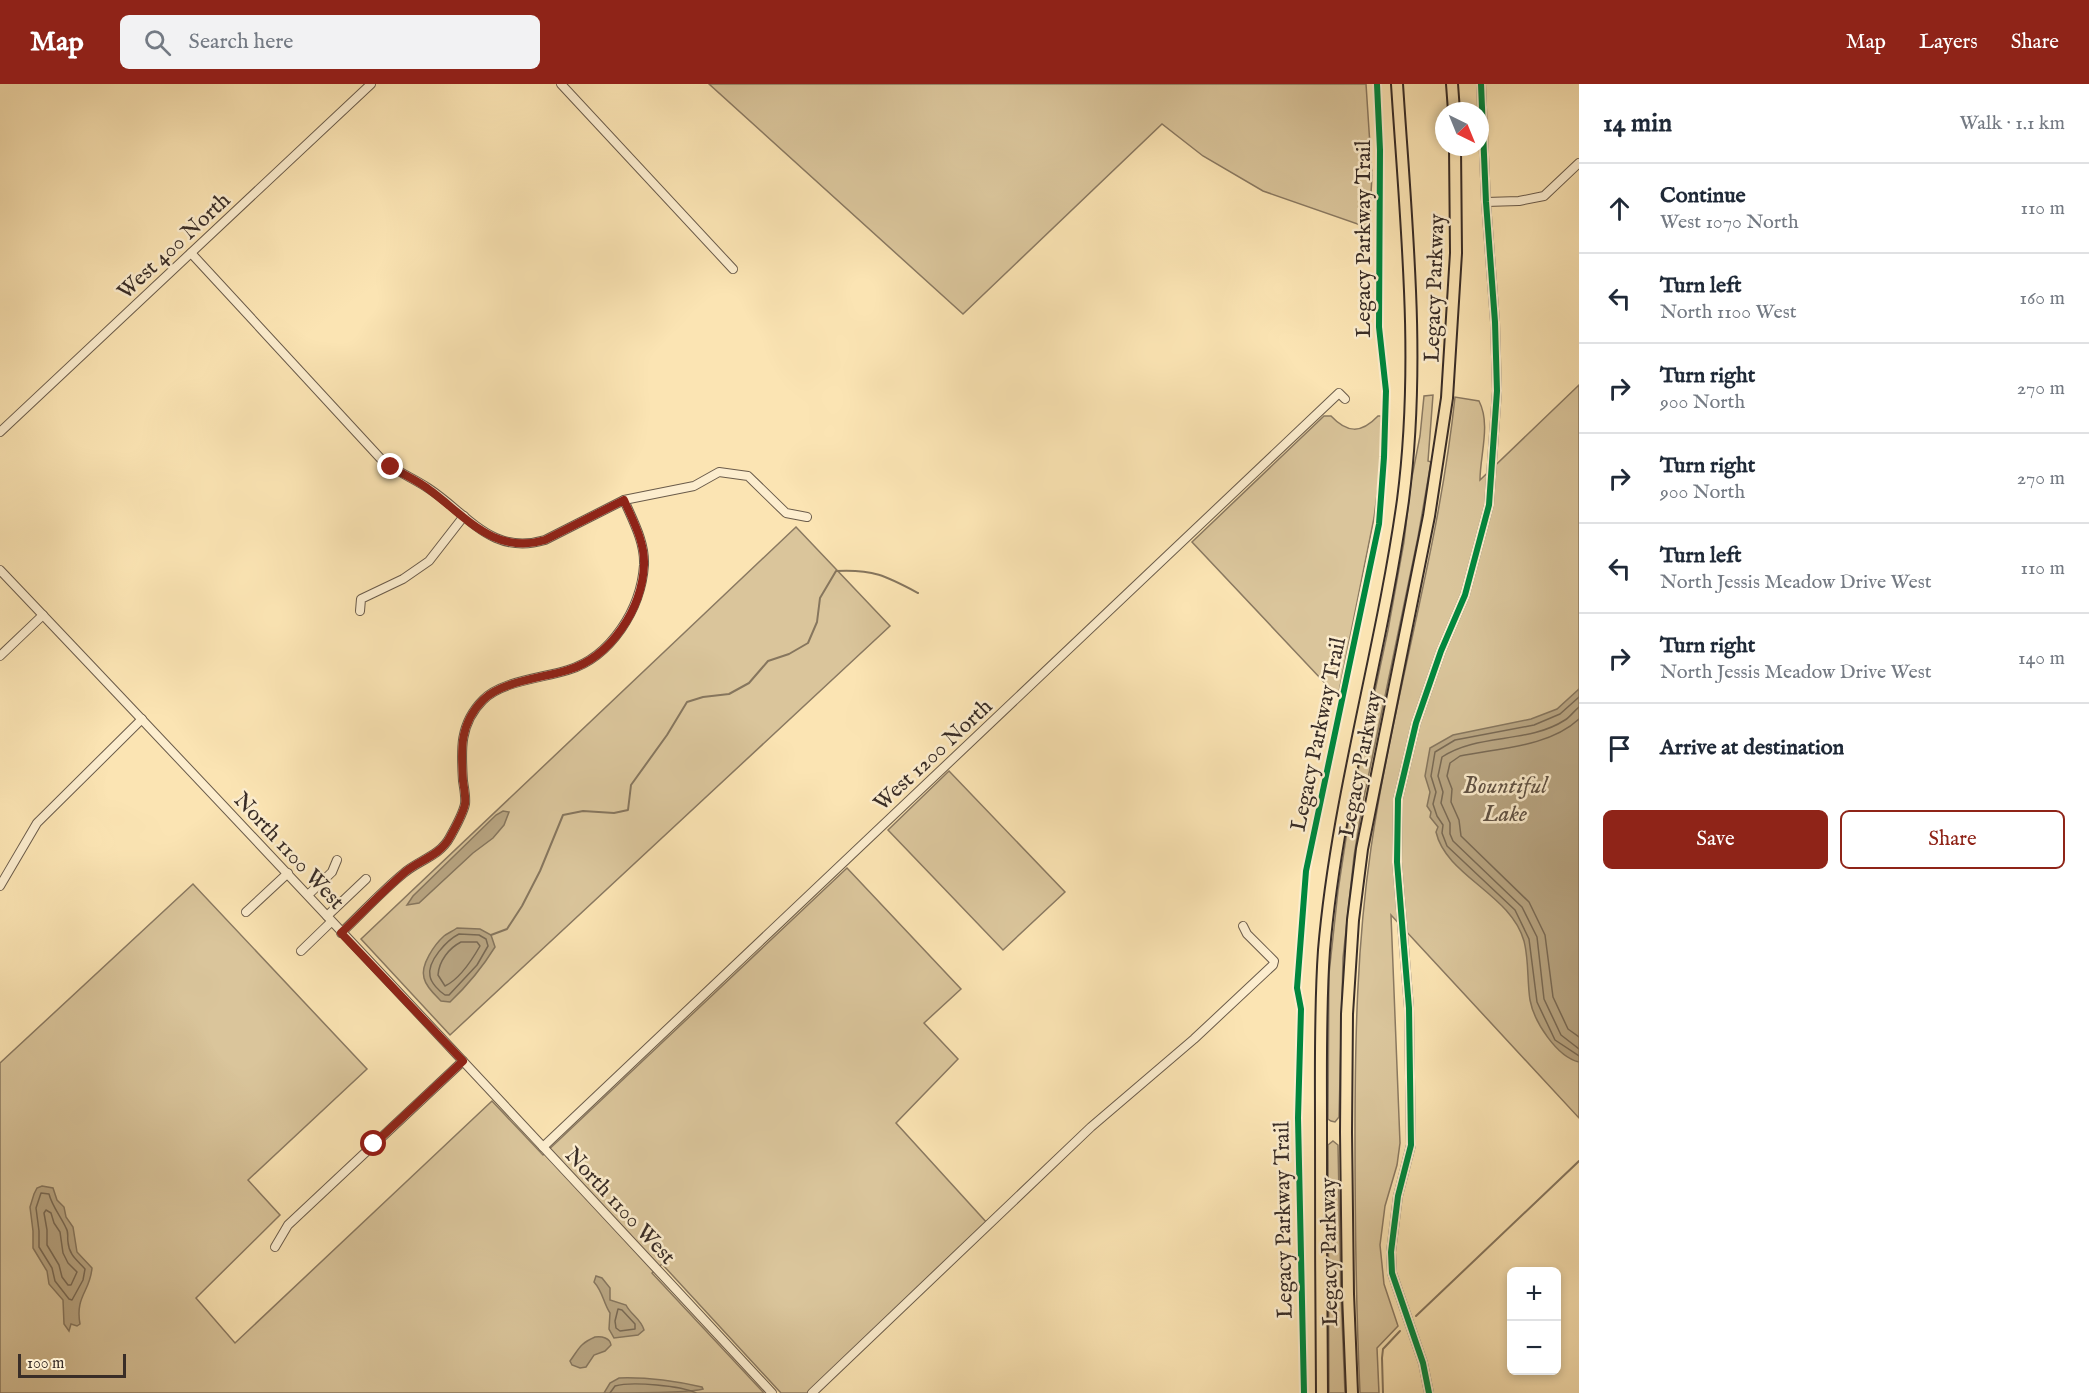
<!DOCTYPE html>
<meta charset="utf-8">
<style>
body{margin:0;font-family:"IM FELL English",serif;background:#f2f2f3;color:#1f2937}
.controls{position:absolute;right:18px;bottom:18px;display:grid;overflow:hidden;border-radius:9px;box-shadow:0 3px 9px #0003}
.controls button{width:54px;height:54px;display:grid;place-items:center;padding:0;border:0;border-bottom:2px solid #e0e1e3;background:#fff;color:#1f2937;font:30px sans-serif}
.compass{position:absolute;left:1435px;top:18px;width:54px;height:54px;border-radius:50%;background:#fff;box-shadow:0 3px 9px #0003;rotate:137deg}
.scale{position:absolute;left:18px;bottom:15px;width:108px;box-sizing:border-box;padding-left:6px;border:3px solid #392d27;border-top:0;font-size:16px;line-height:21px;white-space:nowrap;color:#392d27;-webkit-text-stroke:4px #fcedce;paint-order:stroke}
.stop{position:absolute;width:18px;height:18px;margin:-14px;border:4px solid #8f2418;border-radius:50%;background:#fff}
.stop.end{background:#8f2418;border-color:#fff;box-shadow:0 2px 6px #0008}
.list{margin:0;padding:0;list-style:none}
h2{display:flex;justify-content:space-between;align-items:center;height:78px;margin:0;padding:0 24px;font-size:26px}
h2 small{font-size:20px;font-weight:400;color:#747a83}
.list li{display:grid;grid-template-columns:39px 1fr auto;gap:18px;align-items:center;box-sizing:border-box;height:90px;padding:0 24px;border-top:2px solid #e0e1e3}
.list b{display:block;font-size:22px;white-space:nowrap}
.list p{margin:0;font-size:20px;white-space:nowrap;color:#747a83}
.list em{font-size:20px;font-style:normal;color:#747a83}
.actions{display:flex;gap:12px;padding:18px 24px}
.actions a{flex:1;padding:14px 0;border:2px solid #8f2418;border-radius:9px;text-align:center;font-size:21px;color:#8f2418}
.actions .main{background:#8f2418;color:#fff}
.icon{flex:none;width:33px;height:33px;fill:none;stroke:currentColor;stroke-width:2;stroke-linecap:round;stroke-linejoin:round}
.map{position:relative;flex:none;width:1579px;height:1309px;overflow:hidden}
header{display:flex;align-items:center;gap:36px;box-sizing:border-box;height:84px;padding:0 30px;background:#8f2418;color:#fff}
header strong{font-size:28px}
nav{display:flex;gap:33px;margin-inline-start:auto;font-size:21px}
.search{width:420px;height:54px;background:#f2f2f3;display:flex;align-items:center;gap:15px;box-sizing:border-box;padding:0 21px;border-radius:9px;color:#747a83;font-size:22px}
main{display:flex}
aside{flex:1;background:#fff}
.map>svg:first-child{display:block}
.green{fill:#dac59b;stroke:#8a7961;stroke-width:1.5}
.water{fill:#b9a683;stroke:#86765e;stroke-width:1.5}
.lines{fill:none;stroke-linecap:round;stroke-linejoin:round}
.shore{stroke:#796a55;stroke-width:1.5}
.stream{stroke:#86765e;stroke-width:2}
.minor-casing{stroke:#6a5b4a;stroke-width:10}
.highway-casing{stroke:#392d27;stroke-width:14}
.minor{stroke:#fcedce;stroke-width:8}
.highway{stroke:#fbe4b3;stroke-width:10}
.cycleway-casing{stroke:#fcedce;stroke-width:10}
.cycleway{stroke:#00873e;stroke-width:6}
.route{stroke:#8f2418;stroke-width:8}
.labels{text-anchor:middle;stroke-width:5;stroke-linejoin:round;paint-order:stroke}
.street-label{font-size:22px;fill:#392d27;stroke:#fcedce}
.water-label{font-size:24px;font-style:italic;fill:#5f5143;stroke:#fcedce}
</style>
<header>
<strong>Map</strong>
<div class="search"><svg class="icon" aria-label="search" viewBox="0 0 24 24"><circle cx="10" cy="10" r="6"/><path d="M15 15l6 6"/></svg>Search here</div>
<nav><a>Map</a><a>Layers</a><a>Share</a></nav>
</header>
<main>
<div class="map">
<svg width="1579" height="1309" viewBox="0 0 1579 1309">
<rect width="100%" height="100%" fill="#fbe4b3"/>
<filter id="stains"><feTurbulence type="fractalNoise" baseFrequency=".00333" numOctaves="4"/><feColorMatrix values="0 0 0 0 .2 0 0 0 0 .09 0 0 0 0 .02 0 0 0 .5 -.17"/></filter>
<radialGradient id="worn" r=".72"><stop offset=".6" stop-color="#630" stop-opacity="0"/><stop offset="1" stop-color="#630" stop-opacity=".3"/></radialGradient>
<g class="green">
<path d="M709 0H1366L1372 92 1369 144 1263 107 1203 72 1162 40 963 230Z"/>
<path d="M1579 301V1034L1391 831 1400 1059 1397 1081 1385 1122 1380 1161 1384 1200 1398 1242 1377 1264 1379 1309H1360C1356 1223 1355 1137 1355 1052 1355 955 1357 860 1371 764 1393 613 1439 466 1455 313L1479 317C1491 340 1480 371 1480 396Z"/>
<path d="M1433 311 1428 377 1431 378 1418 453 1362 723 1354 772 1343 874 1339 1033 1335 1038 1331 1037 1328 1035 1329 890 1338 807 1352 715 1388 546 1404 458 1411 398 1420 352 1424 312Z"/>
<path d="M1324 332H1331C1347 349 1361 350 1378 332H1381V380L1374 434 1338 613 1192 458Z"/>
<path d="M796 443 890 542 450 951 361 855Z"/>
<path d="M949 687 1065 808 1003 866 888 746Z"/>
<path d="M847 784 961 905 924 939 958 975 896 1039 988 1140 807 1309H781L662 1180 652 1189 764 1309H0V979L193 800 367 985 248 1096 280 1131 196 1214 235 1259 492 1017 543 1071Z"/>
<path d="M1333 1057 1338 1061 1341 1211 1345 1309H1329L1328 1061Z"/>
</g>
<g class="water">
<path d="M1579 605V978C1557 973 1534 938 1530 916 1527 897 1529 876 1524 857 1511 810 1446 792 1436 748L1438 743 1430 733 1431 728 1427 722 1430 708 1425 692 1430 664 1453 651 1531 635 1557 625Z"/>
<path d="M503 727 509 728 504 741 493 754 473 769 419 819 407 821 413 812 496 731Z"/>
<path d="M457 844 480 845 491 851 495 863C482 884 469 900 450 918L441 917C435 911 426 903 424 894 420 881 435 860 444 852 448 849 453 847 457 844Z"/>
<path d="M42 1102 53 1104 57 1116 64 1123 66 1133 73 1143 77 1168 92 1184C90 1208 75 1212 80 1240L77 1242 71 1240 69 1247 64 1240 63 1216 49 1200 47 1187 33 1164V1147L30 1123 34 1110 37 1104Z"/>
<path d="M596 1192 602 1194 610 1204V1216L626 1221C631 1231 641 1235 644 1246L638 1251 614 1254 609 1245 610 1229C603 1218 603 1208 594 1198Z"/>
<path d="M595 1253C602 1252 610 1254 611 1261L605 1267 594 1271 586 1283 580 1284 572 1281 570 1277C579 1265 579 1260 595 1253Z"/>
<path d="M619 1294C647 1293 675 1297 702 1303L703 1305C691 1309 623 1309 604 1309L610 1299Z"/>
</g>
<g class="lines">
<g class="shore">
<path d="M1579 613 1560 630 1534 641 1455 656 1435 668 1431 692 1436 708 1433 720 1437 732 1443 741 1442 749 1447 762 1515 826 1529 855 1537 918 1555 956 1579 972"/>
<path d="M1579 623C1574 627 1570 633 1565 636 1528 660 1478 649 1442 673L1438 692 1443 708 1441 719 1450 739V750L1453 757 1522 823 1537 853 1544 915 1561 951 1579 965"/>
<path d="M1579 635C1549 663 1499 664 1460 672L1450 679 1447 692 1452 705 1451 718 1459 736 1461 752 1529 818 1545 851 1553 913 1568 945 1579 953"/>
<path d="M459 850 479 851 486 855 488 862 477 881 449 911H445C439 907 431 899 430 892 427 877 447 856 459 850Z"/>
<path d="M461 858H477L480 862C472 876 460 895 445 902L438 891C439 877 449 864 461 858Z"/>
<path d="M41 1109 49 1110C52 1122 61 1133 66 1144 69 1148 67 1153 68 1158 69 1171 77 1176 85 1185L83 1196 72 1216 69 1215 55 1197 52 1184 39 1163V1147L36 1124Z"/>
<path d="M46 1126 51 1129 54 1139 60 1148 63 1169 68 1179 77 1188 71 1201H68L62 1193 59 1181 47 1161V1146L44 1129Z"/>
<path d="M618 1225 622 1226 635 1240V1245L620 1247 616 1244 615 1237Z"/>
<path d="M610 1309 615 1302C632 1297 682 1302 696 1309"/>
</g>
<g class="stream">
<path d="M491 851 507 845 522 822 540 787 563 731 583 727 614 729 628 726 631 701 667 651 687 618 703 613 729 610 749 599 768 577 789 570 808 559 817 538 820 514 836 487C873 485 886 492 918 509"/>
<path d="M1416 1232 1579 1077"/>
<path d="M1383 1309 1382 1274 1383 1265 1400 1247"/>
</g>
<g class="minor-casing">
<g id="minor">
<path d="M561 0 733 185"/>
<path d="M1486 118 1519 117 1544 112 1579 79"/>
<path d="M191 169 381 375C395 387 413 394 428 404 468 430 491 472 545 456L624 416 694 402 719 388 748 392 786 429 807 433"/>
<path d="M0 348 371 0"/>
<path d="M0 486C259 758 516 1033 772 1309"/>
<path d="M360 527 361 515 403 495 429 477 464 432"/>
<path d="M0 572 43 531"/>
<path d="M0 802 37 739 142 635"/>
<path d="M308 811 332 788 337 776"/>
<path d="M246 828 288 789"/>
<path d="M327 832 366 795"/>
<path d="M341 849C362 829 382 807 404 789 419 776 440 772 450 753 455 744 463 730 465 720 466 713 464 704 463 697 461 667 459 640 483 616 501 597 543 594 568 586 611 573 641 525 644 481 645 458 633 437 624 416"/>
<path d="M301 867 331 838"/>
<path d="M543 1063 1339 309 1345 315"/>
<path d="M275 1163 288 1141 463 977"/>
<path d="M812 1309 1091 1043 1194 955 1273 881 1274 877 1247 850 1243 842"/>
<path d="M1429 1309 1423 1279 1392 1189 1391 1168 1398 1112 1411 1061 1409 924 1397 778 1398 715 1416 639 1441 567 1465 511 1489 421 1497 307 1495 238 1486 118 1481 0"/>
</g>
</g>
<g class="highway-casing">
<g id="highway">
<path d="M1452 0 1454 27"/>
<path d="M1322 1309C1321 1219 1321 1128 1321 1038 1321 981 1320 923 1324 866 1337 714 1382 567 1403 416 1421 277 1406 139 1397 0"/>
<path d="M1352 1309 1348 1210 1346 1048 1347 930 1353 836 1362 765 1429 432 1447 314 1456 169 1455 63"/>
</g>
</g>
<use href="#minor" class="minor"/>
<use href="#highway" class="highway"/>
<g class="cycleway-casing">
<g id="cycleway">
<path d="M1304 1309 1298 1034 1301 925 1297 904 1306 787 1379 440 1384 373 1386 307 1379 243 1380 66 1377 0"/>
<path d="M1429 1309 1423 1279 1392 1189 1391 1168 1398 1112 1411 1061 1409 924 1397 778 1398 715 1416 639 1441 567 1465 511 1489 421 1497 307 1495 238 1486 118 1481 0"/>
</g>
</g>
<use href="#cycleway" class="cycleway"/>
</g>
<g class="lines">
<path class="route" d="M374 1060 463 977 341 849C362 829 382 808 404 789 419 776 440 772 450 753 455 744 463 730 465 720 466 713 464 704 463 697 461 667 459 640 483 616 502 597 543 594 568 586 611 573 642 525 644 481 645 458 633 437 624 416L545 456C495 471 467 434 431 407 419 397 404 391 391 383"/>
</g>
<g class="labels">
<g class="street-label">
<text transform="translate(1362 155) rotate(-90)" y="8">Legacy Parkway Trail</text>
<text transform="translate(173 161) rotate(-43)" y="8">West 400 North</text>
<text transform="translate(1433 204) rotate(-88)" y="8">Legacy Parkway</text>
<text transform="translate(1317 650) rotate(-78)" y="8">Legacy Parkway Trail</text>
<text transform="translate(932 670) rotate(-43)" y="8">West 1200 North</text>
<text transform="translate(1359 680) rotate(-79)" y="8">Legacy Parkway</text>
<text transform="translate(290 766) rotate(47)" y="8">North 1100 West</text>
<text transform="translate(621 1121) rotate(47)" y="8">North 1100 West</text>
<text transform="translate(1282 1136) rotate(-91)" y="8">Legacy Parkway Trail</text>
<text transform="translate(1328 1168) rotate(-91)" y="8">Legacy Parkway</text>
</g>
<g class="water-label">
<text x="1505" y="709">Bountiful<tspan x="1505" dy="28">Lake</tspan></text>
</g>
</g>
<rect width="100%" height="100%" filter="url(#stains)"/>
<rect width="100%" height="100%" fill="url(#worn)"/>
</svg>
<div class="controls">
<button>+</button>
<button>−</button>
</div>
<svg class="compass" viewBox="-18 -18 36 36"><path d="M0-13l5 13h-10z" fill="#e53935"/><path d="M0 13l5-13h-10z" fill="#747a83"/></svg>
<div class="scale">100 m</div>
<div class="stop" style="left:374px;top:1060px"></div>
<div class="stop end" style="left:391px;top:383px"></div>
</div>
<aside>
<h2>14 min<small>Walk · 1.1 km</small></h2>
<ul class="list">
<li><svg class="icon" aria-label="ahead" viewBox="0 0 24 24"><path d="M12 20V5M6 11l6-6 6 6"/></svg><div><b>Continue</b><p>West 1070 North</p></div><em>110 m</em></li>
<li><svg class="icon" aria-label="left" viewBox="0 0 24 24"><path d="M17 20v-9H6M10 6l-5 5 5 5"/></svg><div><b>Turn left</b><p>North 1100 West</p></div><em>160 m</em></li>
<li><svg class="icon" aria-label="right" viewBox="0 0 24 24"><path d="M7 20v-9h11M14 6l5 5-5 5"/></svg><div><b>Turn right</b><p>900 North</p></div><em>270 m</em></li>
<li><svg class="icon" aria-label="right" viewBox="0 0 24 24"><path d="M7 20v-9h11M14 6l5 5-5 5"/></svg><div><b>Turn right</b><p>900 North</p></div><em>270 m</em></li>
<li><svg class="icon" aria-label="left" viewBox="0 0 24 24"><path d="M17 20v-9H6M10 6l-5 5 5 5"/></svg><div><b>Turn left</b><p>North Jessis Meadow Drive West</p></div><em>110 m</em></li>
<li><svg class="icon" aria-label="right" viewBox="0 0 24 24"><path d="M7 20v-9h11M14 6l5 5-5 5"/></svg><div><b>Turn right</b><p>North Jessis Meadow Drive West</p></div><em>140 m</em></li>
<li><svg class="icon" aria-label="arrive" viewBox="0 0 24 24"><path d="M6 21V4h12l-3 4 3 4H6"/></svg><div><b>Arrive at destination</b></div></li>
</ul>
<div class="actions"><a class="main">Save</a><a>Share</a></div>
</aside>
</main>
